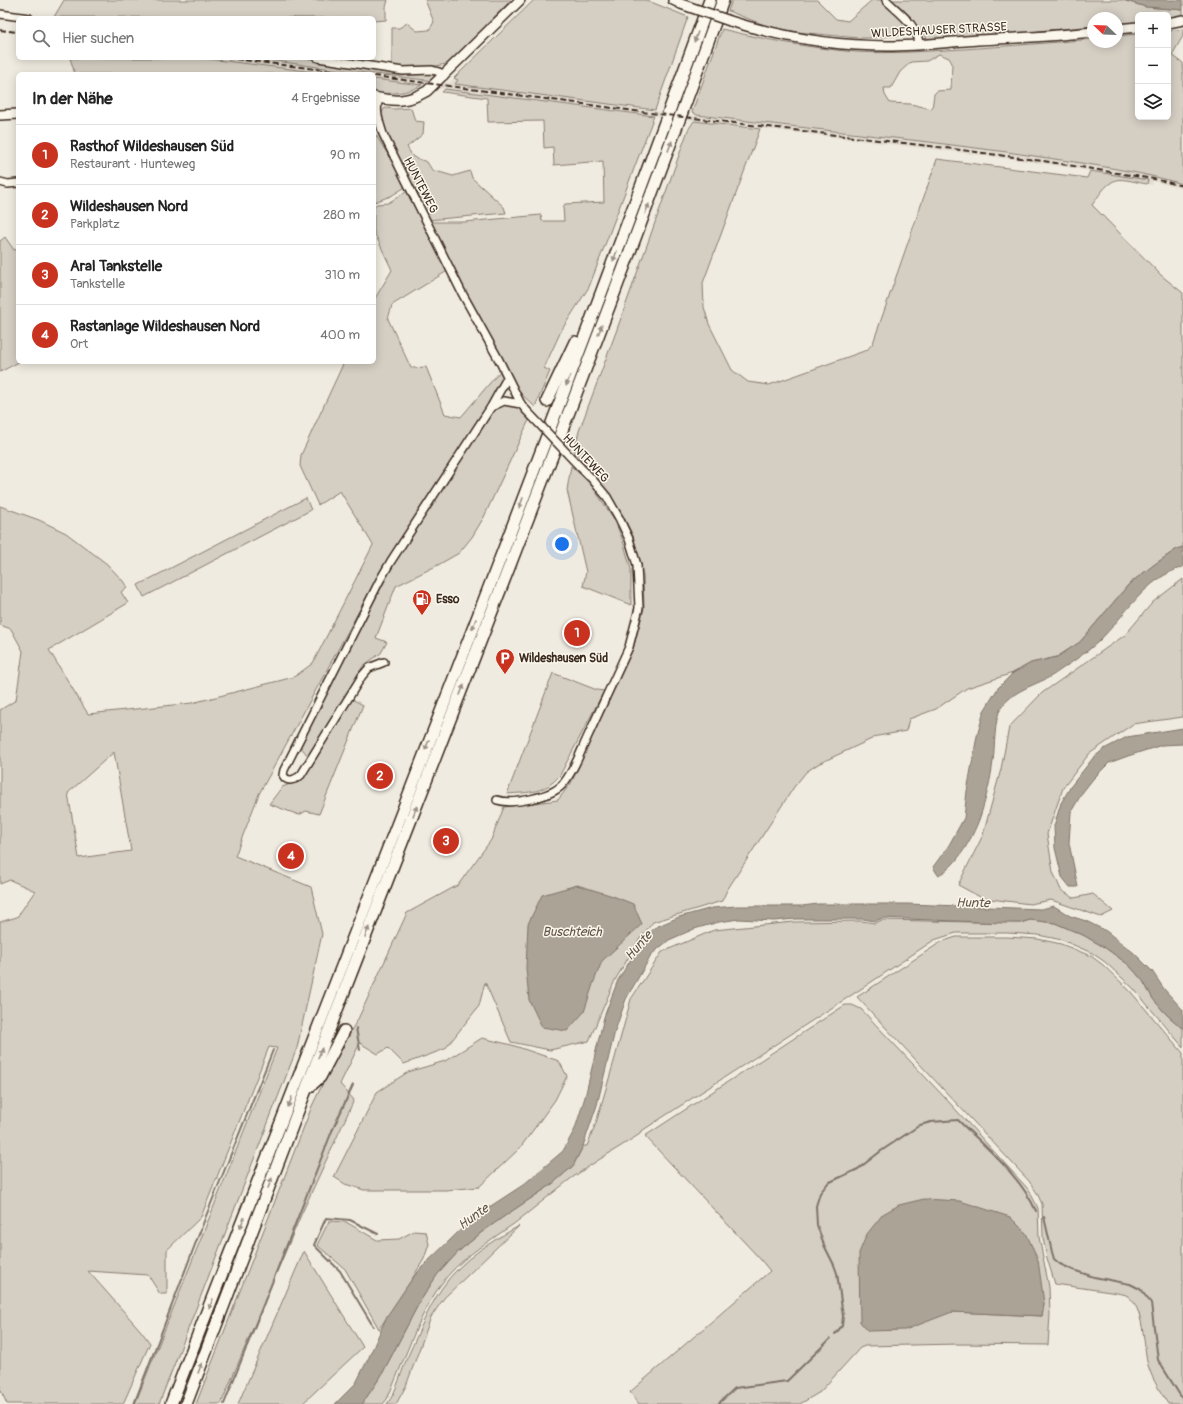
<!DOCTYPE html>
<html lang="de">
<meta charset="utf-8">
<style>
body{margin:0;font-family:Pangolin,sans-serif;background:#f6f6f6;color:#222}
.controls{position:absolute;right:12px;top:12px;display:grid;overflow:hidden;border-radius:6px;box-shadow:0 2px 10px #0003}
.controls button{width:36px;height:36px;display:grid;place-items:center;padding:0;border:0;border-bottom:1px solid #e0e0e0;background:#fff;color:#222;font:20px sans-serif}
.compass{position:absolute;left:1087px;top:12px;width:36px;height:36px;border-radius:50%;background:#fff;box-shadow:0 2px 10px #0003;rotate:293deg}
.you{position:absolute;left:562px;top:544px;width:14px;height:14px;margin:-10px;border:3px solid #fff;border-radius:50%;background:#1a73e8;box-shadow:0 0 0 6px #1a73e833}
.badge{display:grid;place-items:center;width:26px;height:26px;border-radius:50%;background:#c8321e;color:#fff;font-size:13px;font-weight:700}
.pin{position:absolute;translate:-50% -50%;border:2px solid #fff;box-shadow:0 1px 4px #0006}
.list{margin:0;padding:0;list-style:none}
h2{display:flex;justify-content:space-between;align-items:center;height:52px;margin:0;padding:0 16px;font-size:17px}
h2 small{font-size:13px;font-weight:400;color:#767676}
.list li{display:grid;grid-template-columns:26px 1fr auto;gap:12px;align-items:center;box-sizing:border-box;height:60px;padding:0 16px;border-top:1px solid #e0e0e0}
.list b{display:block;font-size:15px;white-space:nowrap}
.list p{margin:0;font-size:13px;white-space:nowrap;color:#767676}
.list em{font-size:13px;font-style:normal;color:#767676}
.icon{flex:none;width:22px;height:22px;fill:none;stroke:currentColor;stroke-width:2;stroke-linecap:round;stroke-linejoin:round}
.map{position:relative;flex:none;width:1183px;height:1404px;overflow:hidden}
.search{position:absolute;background:#fff;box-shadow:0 2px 10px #0003;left:16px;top:16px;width:360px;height:44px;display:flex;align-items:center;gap:10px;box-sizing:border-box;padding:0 14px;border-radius:6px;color:#767676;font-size:15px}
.panel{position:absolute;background:#fff;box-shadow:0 2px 10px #0003;left:16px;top:72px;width:360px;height:292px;border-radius:6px}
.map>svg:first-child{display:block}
.built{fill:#e2dcd1}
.green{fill:#d5cec3;stroke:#887c70;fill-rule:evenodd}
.water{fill:#aca397;stroke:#7f7367}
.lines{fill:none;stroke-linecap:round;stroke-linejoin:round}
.stream{stroke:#7f7367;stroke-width:2}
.minor-casing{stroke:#3b2a1e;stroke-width:10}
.major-casing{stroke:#3b2a1e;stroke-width:12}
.highway-casing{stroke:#3b2a1e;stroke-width:14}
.minor{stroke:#fbf7ec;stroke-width:7}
.major{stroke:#fbf7ec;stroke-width:9}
.highway{stroke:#fbf7ec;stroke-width:11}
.rail{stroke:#3b2a1e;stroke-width:2;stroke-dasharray:6 3;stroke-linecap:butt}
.minor-bridge-casing{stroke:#3b2a1e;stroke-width:10;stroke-linecap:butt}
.major-bridge-casing{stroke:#3b2a1e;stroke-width:12;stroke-linecap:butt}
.minor-bridge{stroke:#fbf7ec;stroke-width:7}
.major-bridge{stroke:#fbf7ec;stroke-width:9}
.oneway{fill:#9b9085}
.labels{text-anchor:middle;stroke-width:3;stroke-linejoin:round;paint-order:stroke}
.street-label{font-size:12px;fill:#3b2a1e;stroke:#fbf7ec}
.poi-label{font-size:12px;font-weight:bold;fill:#3b2a1e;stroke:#fbf7ec;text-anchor:start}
.water-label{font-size:13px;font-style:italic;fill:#635448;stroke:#fbf7ec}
</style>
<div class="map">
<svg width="1183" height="1404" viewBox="0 0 1183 1404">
<rect width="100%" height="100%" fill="#f0ebe0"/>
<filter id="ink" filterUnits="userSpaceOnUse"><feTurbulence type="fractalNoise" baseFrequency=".025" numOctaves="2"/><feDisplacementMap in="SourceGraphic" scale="8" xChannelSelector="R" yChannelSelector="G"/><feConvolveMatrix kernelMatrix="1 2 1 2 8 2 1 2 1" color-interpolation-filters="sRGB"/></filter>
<g filter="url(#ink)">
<path class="built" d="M201 58H255L449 83 454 78 458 80 456 84 597 102 643 110 944 144 1071 161 1150 175 1183 184V189L1153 181 1152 185 1147 184 1148 180 1020 160 487 95 374 79V74H331Z"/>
<g class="green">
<path d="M64 0H388L386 7V20L374 21V18L54 17Z"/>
<path d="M425 0H511L450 63C430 68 413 69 392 66V28H399L407 23 417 31 429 30 434 22Z"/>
<path d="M534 0H646L688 17 655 110 455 84 458 80 454 78Z"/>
<path d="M732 0H817L836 19 848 21 872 0H883L910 28 911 34 873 38H858L798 32 767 26 728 11Z"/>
<path d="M889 0H1123L1146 7 1183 10V16L1168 18V15H1138V22L1117 24V18H1093V26L1021 33 929 40Z"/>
<path d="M722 29C766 40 810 48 856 52 892 54 927 51 963 49 1006 46 1050 43 1093 39V42H1117V36L1138 34V117H1168V31L1183 29V36L1172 55 1183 63V184C1126 168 1066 161 1007 152 904 138 800 128 697 115L692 112ZM939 54 949 58 952 63 951 90 937 91 934 94 932 109 911 104 890 103 885 95 884 88H891L900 72 911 62 927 61Z"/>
<path d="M70 58H201L331 74H75Z"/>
<path d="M255 58H304L372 68 434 73 435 76 434 81 325 68Z"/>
<path d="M374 79 422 85C408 93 390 95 374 92Z"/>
<path d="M445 89 654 116 589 287 561 331 544 368 550 371 535 407 515 388 504 362 452 269 429 222H464L541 215 542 221H564L563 207 565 204 604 202 603 161 554 165 553 147 544 148 543 121 488 122 487 98 442 92Z"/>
<path d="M385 108 394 109 411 108 415 121 424 122 423 134 407 147 413 157 427 162 432 170 453 176 470 171 472 178 504 207 506 213 428 220 386 132 381 119 382 112Z"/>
<path d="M694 121 760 129 703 283 704 307 709 324 732 370 748 382 769 385 867 350 873 343 937 159 1087 178 1090 171 1148 180 1147 184C1139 183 1123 178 1116 180 1105 184 1098 197 1092 205L1162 276 1183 293V547L1177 549 1155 564 1129 584 1080 642 1057 657 1031 663 1013 673 967 688 936 709 909 719 906 731 878 736 818 764 806 772 794 787 727 890 722 901 653 922 639 940 615 980 589 1041 550 1050 511 1042 485 982 479 1006 445 1049 404 1064 388 1048 378 1054 360 1043 340 1084 354 1100 301 1215 221 1404H196L312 1106 338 1052 358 1019 407 913 458 885 491 840 504 807 558 800 571 783 633 649 644 608 643 575 633 536 623 516 610 495 574 452 579 431 616 332 688 130Z"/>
<path d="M376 135 407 186 391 196 374 202V136Z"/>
<path d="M409 190 449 270 392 305 388 319 411 368 426 367 445 414 461 417 501 370 504 374 495 394 388 558 259 794 235 856 311 887 322 934 297 1048 159 1404H135L277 1048 269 1047 201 1217 167 1250V1294H160L148 1275 88 1271 141 1331 150 1343 123 1404H7L0 1389V922L17 917 35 891 10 880 0 884V710L16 700 23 651 11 629 0 625V506L39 520 66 533 107 564 123 581 127 587 121 592 128 603 49 650 88 714 192 703 294 677 313 663 373 545 340 491 318 505 300 466 301 455 344 362H374V300L392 270 374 232V206L377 204 388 203ZM114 752 131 851 79 858 68 793Z"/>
<path d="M5 237 14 250 18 249 19 362 0 372V241Z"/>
<path d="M501 405C518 404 520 407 529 420L484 517 472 537 459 553 438 565 396 586 376 638 387 642 381 653 363 666 308 756 300 746 383 584 395 562 491 413Z"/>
<path d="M571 466 590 483 614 519 623 541 631 569V605L583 586 586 572 567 490Z"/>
<path d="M306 498 311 510 144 597 138 585Z"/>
<path d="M1183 579V717L1133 724 1089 754 1063 788 1047 834 1053 872 1061 890 1074 898 1093 894 1113 911 1101 917 1051 900 1030 904 982 898 958 885 983 835 1001 769 1009 727 1042 693 1125 635 1153 602Z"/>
<path d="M553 673 597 690 604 691 560 775C544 794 530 792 507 794Z"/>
<path d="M352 699 363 705 319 814 306 811 299 815 269 804 282 787 298 781 308 770Z"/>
<path d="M882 920 1020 923 1030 920 1055 923 1083 935 1104 947 1129 965 1143 981 1153 999 1165 1013 1183 1029V1047L1133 988 1105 962 1092 953 1062 940 1038 935 1007 933H956L934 940 864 987 640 1132V1134C617 1149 592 1163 569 1180 551 1194 533 1209 515 1223 487 1243 459 1258 439 1287 416 1321 404 1362 387 1399L383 1404H362L381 1376 419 1303 437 1275 458 1252 482 1232 509 1213 551 1185 573 1166 583 1146H587L596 1123 615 1058 631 999 662 952 714 930 794 922 861 921 875 923Z"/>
<path d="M956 937H1007L1038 939 1061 944 1091 956 1103 965 1130 991 1183 1053V1404H1168C1160 1391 1152 1379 1148 1365 1143 1347 1145 1306 1126 1295 1124 1294 1120 1294 1117 1293L1055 1284 1047 1258 1043 1238 1042 1204 1037 1193 1029 1181 857 997 941 942Z"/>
<path d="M845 1005H852L861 1009 947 1100 1029 1190 1038 1208 1039 1237 1049 1287 1050 1315 1048 1345 959 1344 865 1346 860 1348 820 1392 800 1404H639L630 1392 770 1271 761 1260 645 1136ZM1044 1303 1042 1316 952 1312Z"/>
<path d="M482 1038 512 1045 559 1061 567 1076 555 1100 520 1148 479 1187 446 1190H364L345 1184 334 1177 377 1092 408 1072 445 1061Z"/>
<path d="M329 1221 346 1222 377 1240 399 1239 414 1231 426 1232 429 1244 424 1259 412 1279 379 1329 345 1269 317 1245Z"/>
<path d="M519 1226 444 1298 431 1317 406 1386 396 1404H387C398 1390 401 1370 409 1354 419 1332 428 1308 442 1288 461 1260 490 1242 519 1226Z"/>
<path d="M304 1251 363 1347 302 1404H238Z"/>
</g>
<g class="water">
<path d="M1123 0H1183V10L1146 7Z"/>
<path d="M1183 547V567C1144 579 1126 615 1098 642 1086 653 1072 662 1059 671 1041 685 1015 687 1001 708 994 719 995 748 993 761 991 779 986 798 981 814 975 833 957 868 938 875L933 867 949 845 964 818 967 791 977 736 984 711 998 688 1013 673 1031 663 1057 657 1080 642 1129 584 1155 564 1177 549Z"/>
<path d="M1183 728V744L1162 745 1128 756 1109 763 1093 779 1082 793 1071 812 1069 843 1078 887H1070L1062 877 1055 848 1054 826 1061 803 1071 786 1093 758 1104 749 1127 737Z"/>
<path d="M577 885 613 896 633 904 642 924 602 961 593 984 584 1012 567 1031 542 1027 529 1000 526 968 528 924 542 895Z"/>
<path d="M818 904H907L1041 909 1054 906 1070 916 1086 921 1106 931 1134 953 1152 971 1164 989 1183 1010V1029L1165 1013 1153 999 1143 981 1129 965 1104 947 1083 935 1055 923 1030 920 1020 923H1004L883 918 875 921 863 919H795L774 921 739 919 719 922 694 929 669 940 652 954 626 999 615 1031 597 1105 583 1146 573 1166 551 1185 509 1213 482 1232 458 1252 437 1275 419 1303 381 1376 362 1404H335L356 1383 369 1357 387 1316 412 1279 423 1266 474 1217 523 1185 563 1151 575 1129 585 1097 604 1017 618 980 645 937 656 927 679 917 712 908 736 906H802Z"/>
<path d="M924 1199 960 1201 1010 1217 1026 1233 1038 1260 1044 1303 1042 1316 952 1312 905 1330 868 1331 860 1322 859 1253 867 1234 883 1214 899 1205Z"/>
</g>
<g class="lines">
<g class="stream">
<path d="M356 1028 360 1050"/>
<path d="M1044 1217 1052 1252 1054 1259 1060 1264 1073 1270 1094 1277 1130 1284 1140 1289 1151 1303 1158 1360 1183 1400"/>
<path d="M373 1326 340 1271 314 1245 326 1218 350 1220 378 1234"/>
<path d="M835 1334 842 1326 843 1316 837 1273 834 1265 824 1245 817 1225 816 1206 820 1193 828 1183 858 1169 881 1151 920 1125 931 1122 958 1120C985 1147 1020 1175 1036 1211"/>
<path d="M134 1404 206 1216 273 1050"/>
<path d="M224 1404 332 1131 353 1085"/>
<path d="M718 1404 735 1388 787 1381 830 1339"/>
</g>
<g class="minor-casing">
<g id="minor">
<path d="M886 0C898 12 919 26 919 45"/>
<path d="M0 14 29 18"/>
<path d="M318 58 403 71 432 70 439 72 444 76"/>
<path d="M379 98C375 111 379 121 383 134L462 293 499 360 521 404 526 410"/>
<path d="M0 182 8 184 18 183"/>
<path d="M491 407 504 401 521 404"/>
<path d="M384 662 369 668 362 676 301 775C295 780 287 783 283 775L284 770 380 580 391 561 491 407 507 378"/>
<path d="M497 800C513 805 552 797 563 784 574 771 580 753 587 738 601 708 615 677 629 647L639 608 637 565 629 539 619 518 607 497 592 479 579 466"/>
</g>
</g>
<g class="major-casing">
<g id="major">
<path d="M673 0 681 4"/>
<path d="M730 21C781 37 834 46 888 46 918 46 948 42 978 40 1017 38 1055 36 1093 32"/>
<path d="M1168 23 1183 20"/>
<path d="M1117 29 1138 27"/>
<path d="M374 97C395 102 408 102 427 91L520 0"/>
<path d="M0 115 18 114"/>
</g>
</g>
<g class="highway-casing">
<g id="highway">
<path d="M547 401 575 342"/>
<path d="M308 1088 320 1077 344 1031"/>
<path d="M171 1404C353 937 538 471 710 0"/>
<path d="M186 1404C226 1298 266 1192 307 1087 447 725 591 364 723 0"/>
</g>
</g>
<use href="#minor" class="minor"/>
<use href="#major" class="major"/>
<use href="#highway" class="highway"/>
<g class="rail">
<path d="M0 30 18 32"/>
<path d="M227 58 356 74"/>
<path d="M374 76 650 113 946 148 1043 161 1154 179 1183 186"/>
</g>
<g class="minor-bridge-casing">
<path id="minor-bridge" d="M526 410 579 466"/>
</g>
<g class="major-bridge-casing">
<path id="major-bridge" d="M681 4 730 21"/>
</g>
<use href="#minor-bridge" class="minor-bridge"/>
<use href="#major-bridge" class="major-bridge"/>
</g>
<defs><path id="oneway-solid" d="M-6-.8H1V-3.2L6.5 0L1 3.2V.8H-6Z"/></defs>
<g class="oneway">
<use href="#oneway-solid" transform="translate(696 37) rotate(110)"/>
<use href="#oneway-solid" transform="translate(670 146) rotate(-70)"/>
<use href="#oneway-solid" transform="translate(647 209) rotate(-69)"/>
<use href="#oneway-solid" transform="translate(615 256) rotate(111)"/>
<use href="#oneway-solid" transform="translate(600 330) rotate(-69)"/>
<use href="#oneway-solid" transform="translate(568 381) rotate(111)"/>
<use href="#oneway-solid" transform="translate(521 503) rotate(111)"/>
<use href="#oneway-solid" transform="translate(474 624) rotate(111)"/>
<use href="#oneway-solid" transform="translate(462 690) rotate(-69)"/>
<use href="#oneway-solid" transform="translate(427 745) rotate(111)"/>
<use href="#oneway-solid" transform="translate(415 811) rotate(-69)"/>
<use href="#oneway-solid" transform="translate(367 932) rotate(-69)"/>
<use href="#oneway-solid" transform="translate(320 1053) rotate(-69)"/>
<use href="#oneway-solid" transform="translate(290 1102) rotate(111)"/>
<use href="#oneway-solid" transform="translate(270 1183) rotate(-69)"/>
<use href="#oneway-solid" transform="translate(242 1223) rotate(111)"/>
<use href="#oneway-solid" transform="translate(211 1304) rotate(111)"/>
<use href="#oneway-solid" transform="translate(200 1368) rotate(-69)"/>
</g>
</g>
<defs>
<g id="fuel-pin" transform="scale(1)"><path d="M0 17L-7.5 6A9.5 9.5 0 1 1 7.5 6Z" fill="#c8321e" stroke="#fbf7ec"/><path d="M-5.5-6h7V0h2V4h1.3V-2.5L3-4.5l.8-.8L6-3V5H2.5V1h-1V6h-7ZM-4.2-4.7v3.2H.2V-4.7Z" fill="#fff"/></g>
<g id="parking-pin" transform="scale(1)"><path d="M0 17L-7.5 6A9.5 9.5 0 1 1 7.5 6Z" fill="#c8321e" stroke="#fbf7ec"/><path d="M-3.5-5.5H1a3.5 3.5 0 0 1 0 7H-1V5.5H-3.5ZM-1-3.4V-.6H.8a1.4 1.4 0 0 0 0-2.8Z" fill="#fff"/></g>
</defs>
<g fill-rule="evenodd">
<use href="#fuel-pin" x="422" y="599"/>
<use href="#parking-pin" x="505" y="658"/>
</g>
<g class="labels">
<g class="street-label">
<text transform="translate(939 30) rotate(-3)" y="4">WILDESHAUSER STRASSE</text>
<text transform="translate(421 185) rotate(63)" y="4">HUNTEWEG</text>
<text transform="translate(586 458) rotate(47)" y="4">HUNTEWEG</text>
</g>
<g class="poi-label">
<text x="436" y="603">Esso</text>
<text x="519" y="662">Wildeshausen Süd</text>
</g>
<g class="water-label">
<text transform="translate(973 902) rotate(1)" y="5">Hunte</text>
<text x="572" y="936">Buschteich</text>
<text transform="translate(638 945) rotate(-49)" y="5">Hunte</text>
<text transform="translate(473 1216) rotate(-36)" y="5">Hunte</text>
</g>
</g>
</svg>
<div class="controls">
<button>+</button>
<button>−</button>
<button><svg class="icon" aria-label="layers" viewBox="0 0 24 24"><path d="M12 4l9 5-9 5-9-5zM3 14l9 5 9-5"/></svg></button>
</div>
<svg class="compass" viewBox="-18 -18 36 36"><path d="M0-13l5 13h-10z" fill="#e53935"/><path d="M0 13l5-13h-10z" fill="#767676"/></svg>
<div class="you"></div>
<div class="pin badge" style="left:577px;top:633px">1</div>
<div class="pin badge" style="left:380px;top:776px">2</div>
<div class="pin badge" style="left:446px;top:841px">3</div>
<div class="pin badge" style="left:291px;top:856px">4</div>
<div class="search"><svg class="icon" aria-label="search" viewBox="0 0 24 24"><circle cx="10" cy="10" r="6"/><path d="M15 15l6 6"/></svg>Hier suchen</div>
<section class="panel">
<h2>In der Nähe<small>4 Ergebnisse</small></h2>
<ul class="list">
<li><span class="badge">1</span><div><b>Rasthof Wildeshausen Süd</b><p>Restaurant · Hunteweg</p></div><em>90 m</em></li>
<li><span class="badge">2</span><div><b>Wildeshausen Nord</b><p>Parkplatz</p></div><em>280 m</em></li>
<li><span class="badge">3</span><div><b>Aral Tankstelle</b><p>Tankstelle</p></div><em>310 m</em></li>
<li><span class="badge">4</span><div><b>Rastanlage Wildeshausen Nord</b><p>Ort</p></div><em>400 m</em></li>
</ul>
</section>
</div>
